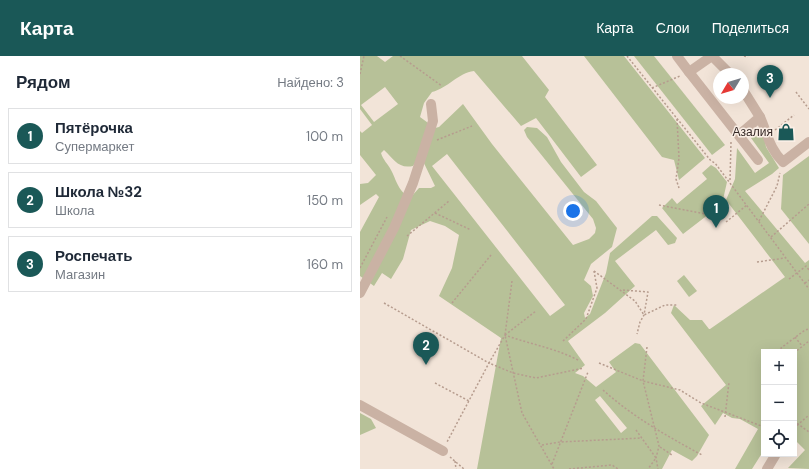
<!DOCTYPE html>
<html lang="ru">
<meta charset="utf-8">
<style>
body{margin:0;font-family:"DM Sans",sans-serif;background:#f2f2f3;color:#1f2937}
.controls{position:absolute;right:12px;bottom:12px;display:grid;overflow:hidden;border-radius:0px;box-shadow:0 4px 16px #0002}
.controls button{width:36px;height:36px;display:grid;place-items:center;padding:0;border:0;border-bottom:1px solid #e0e1e3;background:#fff;color:#1f2937;font:20px sans-serif}
.compass{position:absolute;left:353px;top:12px;width:36px;height:36px;border-radius:50%;background:#fff;box-shadow:0 4px 16px #0002;rotate:232deg}
.you{position:absolute;left:213px;top:155px;width:14px;height:14px;margin:-10px;border:3px solid #fff;border-radius:50%;background:#1a73e8;box-shadow:0 0 0 6px #1a73e833}
.badge{display:grid;place-items:center;width:26px;height:26px;border-radius:50%;background:#1a5857;color:#fff;font-size:13px;font-weight:700}
.pin{position:absolute;translate:-50% -33px;filter:drop-shadow(0 1px 2px #0008)}
.pin::after{content:'';position:absolute;top:21px;width:14px;height:12px;background:inherit;clip-path:polygon(0 0,100% 0,50% 100%)}
.list{margin:0;padding:0;list-style:none}
h2{display:flex;justify-content:space-between;align-items:center;height:52px;margin:0;padding:0 16px;font-size:17px}
h2 small{font-size:13px;font-weight:400;color:#747a83}
.list li{display:grid;grid-template-columns:26px 1fr auto;gap:12px;align-items:center;box-sizing:border-box;height:56px;margin:0 8px 8px;padding:0 8px;border:1px solid #e0e1e3;border-radius:0px}
.list b{display:block;font-size:15px;white-space:nowrap}
.list p{margin:0;font-size:13px;white-space:nowrap;color:#747a83}
.list em{font-size:13px;font-style:normal;color:#747a83}
.icon{flex:none;width:22px;height:22px;fill:none;stroke:currentColor;stroke-width:2;stroke-linecap:round;stroke-linejoin:round}
.map{position:relative;flex:none;width:449px;height:413px;overflow:hidden}
header{display:flex;align-items:center;gap:24px;box-sizing:border-box;height:56px;padding:0 20px;background:#1a5857;color:#fff}
header strong{font-size:19px}
nav{display:flex;gap:22px;margin-inline-start:auto;font-size:14px}
main{display:flex}
aside{flex:1;background:#fff}
.map>svg:first-child{display:block}
.green{fill:#b7c198;fill-rule:evenodd}
.lines{fill:none;stroke-linecap:round;stroke-linejoin:round}
.path{stroke:#b69c8e;stroke-width:1.5;stroke-dasharray:2 2;stroke-linecap:butt}
.minor{stroke:#cab2a4;stroke-width:10}
.labels{text-anchor:middle;stroke-width:3;stroke-linejoin:round;paint-order:stroke}
.poi-label{font-size:12px;fill:#352926;stroke:#faeee5;text-anchor:end}
</style>
<header>
<strong>Карта</strong>
<nav><a>Карта</a><a>Слои</a><a>Поделиться</a></nav>
</header>
<main>
<aside>
<h2>Рядом<small>Найдено: 3</small></h2>
<ul class="list">
<li><span class="badge">1</span><div><b>Пятёрочка</b><p>Супермаркет</p></div><em>100 m</em></li>
<li><span class="badge">2</span><div><b>Школа №32</b><p>Школа</p></div><em>150 m</em></li>
<li><span class="badge">3</span><div><b>Роспечать</b><p>Магазин</p></div><em>160 m</em></li>
</ul>
</aside>
<div class="map">
<svg width="449" height="413" viewBox="0 0 449 413">
<rect width="100%" height="100%" fill="#f2e4d8"/>
<g class="green">
<path d="M0 0H17L25 6 33 0H162L189 34 185 41 237 109 221 121 176 62 161 70 114 15C98 17 88 32 72 36L64 47 60 61 75 72 79 71 103 48 132 88 213 189 229 183 235 177 236 172 233 163 167 81 164 74 167 71 177 72 187 81 201 106 224 136 236 145 257 172 252 191 231 208 224 224 231 230 233 240 224 257 225 262 230 258 246 217 250 197 292 160H297L317 182 315 187 308 189 296 174 255 205 275 230 245 257 208 285 225 309 215 317 223 320 236 331 256 316 249 306 275 287 280 288 349 379 337 400 332 405 312 394 302 413H117L141 282 79 240 92 212 99 179 85 170 70 165 51 174 43 203 31 223 22 217 14 230 0 220V176L19 141 16 138 0 149V128L8 127 16 119 0 99V75L2 77 12 69 0 53ZM25 31 38 48 14 66 1 49ZM24 94C34 103 38 113 53 110L60 99 75 130 71 132H59L51 141C39 138 36 123 31 114 28 108 23 104 21 97ZM87 98 205 249 190 260 72 110ZM240 340 267 372 261 377 235 344Z"/>
<path d="M224 0H264L345 102 319 124 314 104 302 101Z"/>
<path d="M274 0H294L365 89 352 99Z"/>
<path d="M398 77 404 78 406 91 419 112 412 118 385 135 445 207 449 204V413L428 412 445 394 434 383V296H404V394L392 413H375L398 373 380 363 372 362 363 357 355 369 341 350 366 329 311 257 314 249 330 264H342L349 273H350L425 221 366 144 375 123 377 92 395 117 409 107 391 82Z"/>
<path d="M449 100V188L421 153 423 119Z"/>
<path d="M351 109 356 112 367 126 362 148 323 178 302 152 312 142 317 148 347 123 342 117Z"/>
<path d="M324 219 337 235 329 241 317 225Z"/>
<path d="M0 357 11 363 16 372 0 379Z"/>
</g>
<g class="lines">
<g class="path">
<path d="M40 0 82 30"/>
<path d="M267 0 351 105 355 107 449 233"/>
<path d="M384 0 388 1"/>
<path d="M0 18 4 0"/>
<path d="M410 29 419 22"/>
<path d="M292 32 320 20"/>
<path d="M436 36 449 53"/>
<path d="M317 63 319 102 316 123 319 132"/>
<path d="M415 74 434 59"/>
<path d="M77 84 112 70"/>
<path d="M370 124 371 86"/>
<path d="M299 149 356 160"/>
<path d="M75 157 111 174"/>
<path d="M399 165 417 130 420 117"/>
<path d="M366 166 387 149"/>
<path d="M47 180 89 145"/>
<path d="M411 181 449 148"/>
<path d="M397 206 425 202"/>
<path d="M0 212 27 161"/>
<path d="M234 215 275 245 284 259 305 249H317"/>
<path d="M429 223 446 210 449 214"/>
<path d="M152 225 145 279 162 357 194 413"/>
<path d="M445 227 449 224"/>
<path d="M263 234 288 236 284 259 280 266 277 278"/>
<path d="M24 247 129 307 87 386"/>
<path d="M92 247 131 199"/>
<path d="M145 279 176 255"/>
<path d="M435 281 442 290"/>
<path d="M203 285 226 263 237 232 234 215"/>
<path d="M287 291 283 325 299 390 296 402 298 413"/>
<path d="M424 296 421 292 445 274 449 273"/>
<path d="M434 297 449 285"/>
<path d="M218 304C195 292 169 288 145 279L129 307 153 317 176 322 224 312"/>
<path d="M239 307 283 325 320 334 341 347 404 371"/>
<path d="M75 327 109 345"/>
<path d="M243 334C273 361 307 380 342 399"/>
<path d="M365 361 369 326"/>
<path d="M434 365 449 376"/>
<path d="M434 372 449 359"/>
<path d="M276 374 296 402 288 413"/>
<path d="M182 389 200 386 282 382"/>
<path d="M300 391 312 399"/>
<path d="M90 401 104 413"/>
<path d="M95 405 96 413"/>
<path d="M192 408 228 316"/>
<path d="M209 413 252 409 258 413"/>
</g>
<g class="minor">
<path d="M317 0 329 16 352 0 370 18"/>
<path d="M329 16 398 104"/>
<path d="M400 61C408 79 409 92 423 106L449 86"/>
<path d="M379 79 400 61 383 34"/>
<path d="M0 237 34 172 53 127 73 65 71 48"/>
<path d="M0 349 83 395"/>
<path d="M407 413 416 398"/>
</g>
</g>
<defs>
<g id="shop-bare" transform="scale(1.38)"><path d="M-5-2.5h2.3a2.7 3.5 0 0 1 5.4 0H5L5.5 6h-11ZM-1.5-2.5h3a1.5 2.3 0 0 0-3 0Z" fill="#1a5857" stroke="#faeee5" stroke-width="2.5" paint-order="stroke"/></g>
</defs>
<g fill-rule="evenodd">
<use href="#shop-bare" x="426" y="76"/>
</g>
<g class="labels">
<g class="poi-label">
<text x="413" y="80">Азалия</text>
</g>
</g>
</svg>
<div class="controls">
<button>+</button>
<button>−</button>
<button><svg class="icon" aria-label="locate" viewBox="0 0 24 24"><circle cx="12" cy="12" r="6"/><path d="M12 2v4M12 18v4M2 12h4M18 12h4"/></svg></button>
</div>
<svg class="compass" viewBox="-18 -18 36 36"><path d="M0-13l5 13h-10z" fill="#e53935"/><path d="M0 13l5-13h-10z" fill="#747a83"/></svg>
<div class="you"></div>
<div class="pin badge" style="left:356px;top:172px">1</div>
<div class="pin badge" style="left:66px;top:309px">2</div>
<div class="pin badge" style="left:410px;top:42px">3</div>
</div>
</main>
